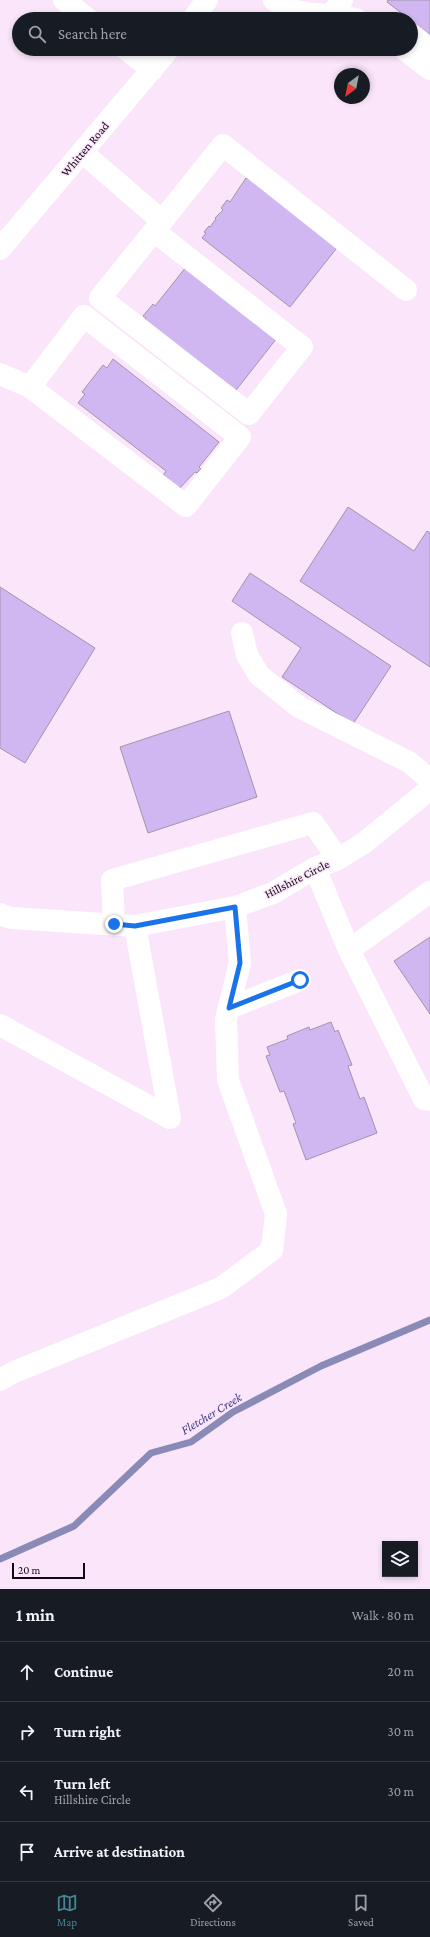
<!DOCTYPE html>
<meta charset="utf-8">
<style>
body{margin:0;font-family:"Crimson Pro",serif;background:#242831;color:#f1f3f6}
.controls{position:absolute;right:12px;bottom:12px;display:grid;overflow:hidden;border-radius:0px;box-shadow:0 2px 6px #0003}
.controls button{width:36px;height:36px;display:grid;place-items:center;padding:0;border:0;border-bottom:1px solid #363941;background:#171b24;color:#f1f3f6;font:20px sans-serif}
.compass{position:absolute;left:334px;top:68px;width:36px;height:36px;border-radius:50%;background:#171b24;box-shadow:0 2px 6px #0003;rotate:212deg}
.scale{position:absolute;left:12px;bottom:10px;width:73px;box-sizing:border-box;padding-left:4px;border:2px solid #100910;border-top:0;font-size:11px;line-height:14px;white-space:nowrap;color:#100910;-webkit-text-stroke:3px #fbe5fa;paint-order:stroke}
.stop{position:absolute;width:12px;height:12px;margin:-9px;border:3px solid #1a73e8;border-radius:50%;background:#fff}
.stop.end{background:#1a73e8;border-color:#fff;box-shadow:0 1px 4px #0008}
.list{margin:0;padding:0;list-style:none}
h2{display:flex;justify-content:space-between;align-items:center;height:52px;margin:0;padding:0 16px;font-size:17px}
h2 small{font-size:13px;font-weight:400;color:#9ea1a6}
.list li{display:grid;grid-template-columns:26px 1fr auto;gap:12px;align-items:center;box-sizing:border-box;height:60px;padding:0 16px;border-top:1px solid #363941}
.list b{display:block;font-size:15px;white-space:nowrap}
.list p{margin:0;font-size:13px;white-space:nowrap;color:#9ea1a6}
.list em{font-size:13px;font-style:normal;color:#9ea1a6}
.icon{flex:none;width:22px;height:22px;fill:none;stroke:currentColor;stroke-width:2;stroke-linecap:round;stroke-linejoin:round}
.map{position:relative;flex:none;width:430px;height:1589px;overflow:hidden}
.search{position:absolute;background:#171b24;box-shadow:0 2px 6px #0003;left:12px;right:12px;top:12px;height:44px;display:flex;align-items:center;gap:10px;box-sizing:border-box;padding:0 14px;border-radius:22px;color:#9ea1a6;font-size:15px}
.sheet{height:292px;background:#171b24}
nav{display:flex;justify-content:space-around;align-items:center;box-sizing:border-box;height:56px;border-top:1px solid #363941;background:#171b24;font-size:11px;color:#9ea1a6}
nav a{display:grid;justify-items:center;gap:2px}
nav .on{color:#438795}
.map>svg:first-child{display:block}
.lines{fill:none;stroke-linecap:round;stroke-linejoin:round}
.stream{stroke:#8a8ab7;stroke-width:7}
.building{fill:#d1b7f1;stroke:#9f95ac}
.minor{stroke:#fff;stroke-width:22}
.major{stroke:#fff;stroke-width:22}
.route{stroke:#1a73e8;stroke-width:5}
.labels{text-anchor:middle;stroke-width:3;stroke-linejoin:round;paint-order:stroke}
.street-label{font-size:12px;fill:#100910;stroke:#fbe5fa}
.water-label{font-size:13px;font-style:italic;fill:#46438a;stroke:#fbe5fa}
</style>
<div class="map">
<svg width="430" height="1589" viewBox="0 0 430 1589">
<rect width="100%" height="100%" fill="#fbe5fa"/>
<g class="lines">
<path class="stream" d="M0 1559 74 1526 151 1453 191 1442 233 1412 321 1366 430 1320"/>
</g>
<g class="building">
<path d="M388 0H430V35L387 2Z"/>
<path d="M250 174 340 244 290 307 202 238 206 233 204 232 209 226 210 227 216 219 215 218 223 210 221 208 227 200 230 202 246 178 247 179Z"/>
<path d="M186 267 277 338 233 394 142 323 146 318 143 316 153 304 155 306Z"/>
<path d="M113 359 219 442 199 467 201 469 197 473 195 472 178 490 162 477 166 471 78 403 85 394 82 392 103 365 107 368Z"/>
<path d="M348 507 414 551 427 531 430 533V667L300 581Z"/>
<path d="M250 573 391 666 353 724 282 677 301 648 232 601Z"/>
<path d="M0 587 95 648 25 763 0 748Z"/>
<path d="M229 711 257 797 148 833 120 747Z"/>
<path d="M430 937V1014L394 961Z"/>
<path d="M331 1022 335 1032 338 1030 352 1065 348 1066 360 1099 364 1097 377 1133 306 1160 293 1124 296 1123 284 1091 280 1092 266 1056 270 1055 267 1047 288 1039 287 1036 309 1027 310 1030Z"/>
</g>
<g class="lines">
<g class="minor">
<path d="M64 0 88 19"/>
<path d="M274 0C291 13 309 14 331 15L342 0"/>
<path d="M331 15 356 19"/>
<path d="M411 34 430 49"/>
<path d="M126 49 152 70"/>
<path d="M404 49 430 69"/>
<path d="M82 152 162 221 154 231 100 298 249 414 302 347 154 231"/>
<path d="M162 221 223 145 406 290"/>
<path d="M0 374 30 387 186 506 240 437 84 316 30 387"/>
<path d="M242 633 247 655 259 675 299 707 409 762 430 780"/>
<path d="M315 868 349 950 424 1099 430 1100"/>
<path d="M0 914 11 918 135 926 235 907 273 893 315 868 338 859 364 843 430 789"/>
<path d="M114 924 112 880 313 823 338 859"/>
<path d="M349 950 430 892"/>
<path d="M229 1008 300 980"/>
<path d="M0 1025 170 1118 135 926"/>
<path d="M0 1380 14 1372 221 1288 272 1250 276 1214 228 1080 226 1019 240 963 235 907"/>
</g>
<g class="major">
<path d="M193 19 207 0"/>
<path d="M0 249 169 49"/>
</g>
</g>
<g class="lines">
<path class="route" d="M114 924 135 926 235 907 240 963 229 1008 300 980"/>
</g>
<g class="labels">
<g class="street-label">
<text transform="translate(85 149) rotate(-50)" y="4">Whitten Road</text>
<text transform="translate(297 879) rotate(-27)" y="4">Hillshire Circle</text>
</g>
<g class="water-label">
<text transform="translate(211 1413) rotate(-31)" y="5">Fletcher Creek</text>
</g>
</g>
</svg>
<div class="controls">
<button><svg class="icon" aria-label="layers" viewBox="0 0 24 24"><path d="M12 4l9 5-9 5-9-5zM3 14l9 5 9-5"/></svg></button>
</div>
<svg class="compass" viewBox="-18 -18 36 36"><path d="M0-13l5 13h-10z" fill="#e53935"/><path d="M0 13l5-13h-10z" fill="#9ea1a6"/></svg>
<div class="scale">20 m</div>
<div class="stop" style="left:300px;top:980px"></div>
<div class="stop end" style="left:114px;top:924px"></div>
<div class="search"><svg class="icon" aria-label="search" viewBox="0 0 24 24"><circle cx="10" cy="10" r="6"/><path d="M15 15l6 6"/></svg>Search here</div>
</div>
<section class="sheet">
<h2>1 min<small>Walk · 80 m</small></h2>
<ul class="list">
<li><svg class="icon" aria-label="ahead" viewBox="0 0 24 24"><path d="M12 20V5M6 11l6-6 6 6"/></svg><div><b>Continue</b></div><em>20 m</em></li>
<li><svg class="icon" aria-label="right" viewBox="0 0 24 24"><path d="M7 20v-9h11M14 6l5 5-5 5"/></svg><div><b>Turn right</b></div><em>30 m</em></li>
<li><svg class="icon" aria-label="left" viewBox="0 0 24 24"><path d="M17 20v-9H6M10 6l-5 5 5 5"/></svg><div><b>Turn left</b><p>Hillshire Circle</p></div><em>30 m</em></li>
<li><svg class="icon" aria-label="arrive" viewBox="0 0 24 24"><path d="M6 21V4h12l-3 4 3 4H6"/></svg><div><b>Arrive at destination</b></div></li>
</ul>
</section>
<nav>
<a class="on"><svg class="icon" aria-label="map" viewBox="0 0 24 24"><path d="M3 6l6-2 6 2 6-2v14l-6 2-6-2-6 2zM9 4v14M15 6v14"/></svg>Map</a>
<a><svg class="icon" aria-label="directions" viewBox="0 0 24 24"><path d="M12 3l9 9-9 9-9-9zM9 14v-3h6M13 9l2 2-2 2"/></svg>Directions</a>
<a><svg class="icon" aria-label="saved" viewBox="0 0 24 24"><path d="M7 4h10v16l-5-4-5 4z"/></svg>Saved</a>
</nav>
